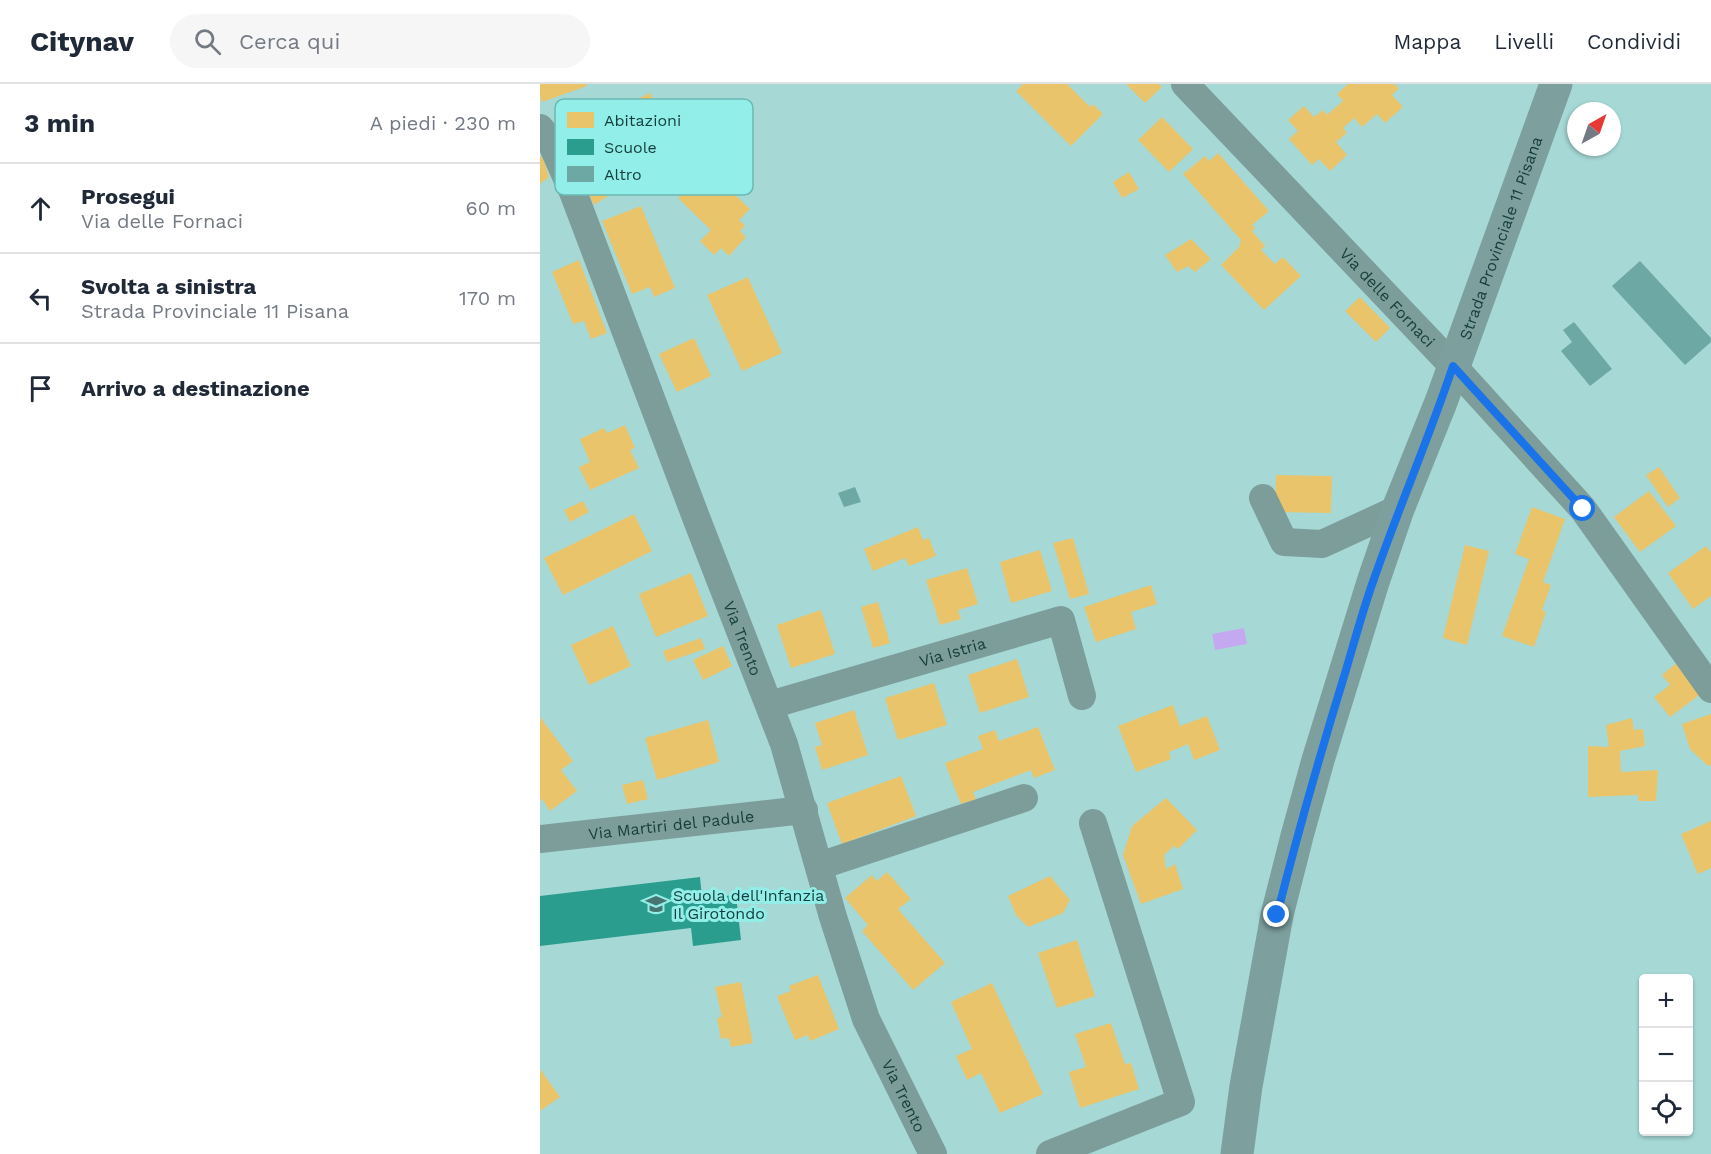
<!DOCTYPE html>
<html lang="it">
<meta charset="utf-8">
<style>
body{margin:0;font-family:"Work Sans",sans-serif;background:#f6f6f7;color:#1f2937}
.controls{position:absolute;right:18px;bottom:18px;display:grid;overflow:hidden;border-radius:6px;box-shadow:0 2px 4px #0004}
.controls button{width:54px;height:54px;display:grid;place-items:center;padding:0;border:0;border-bottom:2px solid #e0e1e3;background:#fff;color:#1f2937;font:30px sans-serif}
.compass{position:absolute;left:1027px;top:18px;width:54px;height:54px;border-radius:50%;background:#fff;box-shadow:0 2px 4px #0004;rotate:40deg}
.stop{position:absolute;width:18px;height:18px;margin:-14px;border:4px solid #1a73e8;border-radius:50%;background:#fff}
.stop.end{background:#1a73e8;border-color:#fff;box-shadow:0 2px 6px #0008}
.list{margin:0;padding:0;list-style:none}
h2{display:flex;justify-content:space-between;align-items:center;height:78px;margin:0;padding:0 24px;font-size:26px}
h2 small{font-size:20px;font-weight:400;color:#747a83}
.list li{display:grid;grid-template-columns:39px 1fr auto;gap:18px;align-items:center;box-sizing:border-box;height:90px;padding:0 24px;border-top:2px solid #e0e1e3}
.list b{display:block;font-size:22px;white-space:nowrap}
.list p{margin:0;font-size:20px;white-space:nowrap;color:#747a83}
.list em{font-size:20px;font-style:normal;color:#747a83}
.icon{flex:none;width:33px;height:33px;fill:none;stroke:currentColor;stroke-width:2;stroke-linecap:round;stroke-linejoin:round}
.map{position:relative;flex:none;width:1171px;height:1070px;overflow:hidden}
header{display:flex;align-items:center;gap:36px;box-sizing:border-box;height:84px;padding:0 30px;background:#fff;border-bottom:2px solid #e0e1e3}
header strong{font-size:28px}
nav{display:flex;gap:33px;margin-inline-start:auto;font-size:21px}
.search{width:420px;height:54px;background:#f6f6f7;display:flex;align-items:center;gap:15px;box-sizing:border-box;padding:0 21px;border-radius:33px;color:#747a83;font-size:22px}
main{display:flex}
aside{flex:1;background:#fff}
.map>svg:first-child{display:block}
.water{fill:#c5a9f0}
.homes{fill:#e9c46a}
.schools{fill:#2a9d8f}
.building{fill:#6da8a5}
.lines{fill:none;stroke-linecap:round;stroke-linejoin:round}
.minor{stroke:#7d9d9a;stroke-width:28}
.major{stroke:#7da09f;stroke-width:33}
.route{stroke:#1a73e8;stroke-width:8}
.labels{text-anchor:middle;stroke-width:6;stroke-linejoin:round;paint-order:stroke}
.street-label{font-size:16px;fill:#153d3b;stroke:#91eee8}
.poi-label{font-size:16px;fill:#153d3b;stroke:#91eee8;text-anchor:start}
.key{fill:#91eee8;stroke:#6cb9b4;stroke-width:1.5}
.key-label{font-size:16px;fill:#153d3b}
</style>
<header>
<strong>Citynav</strong>
<div class="search"><svg class="icon" aria-label="search" viewBox="0 0 24 24"><circle cx="10" cy="10" r="6"/><path d="M15 15l6 6"/></svg>Cerca qui</div>
<nav><a>Mappa</a><a>Livelli</a><a>Condividi</a></nav>
</header>
<main>
<aside>
<h2>3 min<small>A piedi · 230 m</small></h2>
<ul class="list">
<li><svg class="icon" aria-label="ahead" viewBox="0 0 24 24"><path d="M12 20V5M6 11l6-6 6 6"/></svg><div><b>Prosegui</b><p>Via delle Fornaci</p></div><em>60 m</em></li>
<li><svg class="icon" aria-label="left" viewBox="0 0 24 24"><path d="M17 20v-9H6M10 6l-5 5 5 5"/></svg><div><b>Svolta a sinistra</b><p>Strada Provinciale 11 Pisana</p></div><em>170 m</em></li>
<li><svg class="icon" aria-label="arrive" viewBox="0 0 24 24"><path d="M6 21V4h12l-3 4 3 4H6"/></svg><div><b>Arrivo a destinazione</b></div></li>
</ul>
</aside>
<div class="map">
<svg width="1171" height="1070" viewBox="0 0 1171 1070">
<rect width="100%" height="100%" fill="#a6d9d6"/>
<path class="water" d="M704 544 707 560 675 566 672 550Z"/>
<g class="homes">
<path d="M0 0H46L47 2 2 18 0 12Z"/>
<path d="M483 0H527L550 23 553 20 563 30 531 62 476 7Z"/>
<path d="M586 0H619L622 3 605 19Z"/>
<path d="M808 0H854L859 4 852 11 863 23 845 39 837 30 822 43 814 34 803 44 807 49 796 58 807 71 790 87 779 75 772 81 749 55 758 47 748 36 764 22 774 33 783 26 787 31 803 17 797 10Z"/>
<path d="M110 9 120 29 105 36 112 52 126 45 134 61 100 77 75 26Z"/>
<path d="M622 33 653 65 629 88 598 56Z"/>
<path d="M678 69 729 127 712 141 715 144 712 147 725 162 721 166 735 180 743 173 761 192 724 226 681 181 699 163 701 156 643 90 665 72 669 77Z"/>
<path d="M0 71 4 77 9 93 0 100Z"/>
<path d="M62 81 66 88 77 81 87 100 54 121 41 94Z"/>
<path d="M156 83 184 110 189 105 210 125 199 136 205 142 200 147 206 153 189 172 181 164 174 171 160 157 171 146 139 115 140 100Z"/>
<path d="M589 88 599 105 582 114 573 98Z"/>
<path d="M101 122 135 204 114 213 110 203 92 210 62 137Z"/>
<path d="M651 155 671 175 655 188 648 182 637 188 625 171Z"/>
<path d="M39 176 67 249 51 255 44 237 33 240 12 188Z"/>
<path d="M208 193 242 269 202 287 167 211Z"/>
<path d="M820 213 850 244 836 258 805 227Z"/>
<path d="M154 254 171 292 137 308 119 270Z"/>
<path d="M85 341 95 364 90 366 99 384 50 406 39 383 50 378 40 355 64 344 67 349Z"/>
<path d="M1119 383 1140 414 1128 423 1106 391Z"/>
<path d="M736 391 792 392 791 429 735 428Z"/>
<path d="M1109 407 1136 442 1100 468 1074 433Z"/>
<path d="M43 417 49 428 30 438 24 426Z"/>
<path d="M992 423 1025 435 1003 498 1011 501 1002 526 1006 528 994 563 962 552 989 475 975 470Z"/>
<path d="M94 430 112 467 23 511 4 474Z"/>
<path d="M378 443 383 456 389 454 396 472 369 482 365 474 333 487 324 465Z"/>
<path d="M533 454 549 510 530 515 513 459Z"/>
<path d="M925 461 949 467 927 561 903 554Z"/>
<path d="M1166 462 1171 468V512L1153 525 1128 489Z"/>
<path d="M500 466 512 507 471 519 460 478Z"/>
<path d="M427 484 438 520 418 526 421 535 400 541 386 496Z"/>
<path d="M151 489 168 532 116 553 99 510Z"/>
<path d="M611 501 617 520 591 528 596 545 556 558 544 523Z"/>
<path d="M338 518 350 559 333 564 321 523Z"/>
<path d="M281 526 295 570 251 584 237 541Z"/>
<path d="M73 542 91 582 49 601 31 561Z"/>
<path d="M161 554 165 565 127 578 123 567Z"/>
<path d="M183 562 192 582 163 596 153 576Z"/>
<path d="M477 575 489 613 440 629 428 591Z"/>
<path d="M1138 578 1162 609 1130 633 1114 613 1130 601 1122 591Z"/>
<path d="M394 599 407 641 358 656 345 614Z"/>
<path d="M633 621 640 642 667 632 680 666 654 676 648 660 629 668 631 675 596 688 578 642Z"/>
<path d="M314 626 328 671 282 686 275 663 282 661 275 639Z"/>
<path d="M1171 630V681L1168 682 1150 665 1142 640Z"/>
<path d="M0 633 33 677 21 686 37 707 10 727 2 715 0 717Z"/>
<path d="M1092 634 1094 646 1103 645 1105 662 1080 667 1081 688 1118 686 1116 717H1098V711L1048 713V662L1069 663 1066 641Z"/>
<path d="M168 636 179 678 117 696 105 654Z"/>
<path d="M498 643 515 686 494 694 491 686 433 708 436 715 421 720 405 679 443 665 438 652 455 646 459 657Z"/>
<path d="M361 692 376 732 302 760 287 719Z"/>
<path d="M103 696 108 715 87 720 82 701Z"/>
<path d="M626 714 657 746 638 765 634 762 624 771 626 785 635 780 643 805 601 820 583 771 592 742Z"/>
<path d="M1171 737V784L1158 790 1141 750Z"/>
<path d="M347 788 371 815 358 825 405 879 373 906 322 847 328 841 305 814 332 791 337 797Z"/>
<path d="M510 792 530 816 523 829 488 843 476 831 468 812Z"/>
<path d="M537 856 555 912 517 924 498 869Z"/>
<path d="M278 891 299 945 270 957 268 951 255 956 237 912 251 907 249 902Z"/>
<path d="M201 898 213 959 191 963 189 954 181 955 177 934 182 933 175 903Z"/>
<path d="M452 899 503 1010 460 1029 441 989 427 996 416 972 432 965 411 918Z"/>
<path d="M571 939 585 980 591 979 599 1005 540 1024 529 988 546 983 535 950Z"/>
<path d="M0 985 20 1013 0 1027Z"/>
</g>
<path class="schools" d="M160 793 162 814 196 811 201 856 153 862 151 844 0 862V812Z"/>
<g class="building">
<path d="M1100 177 1171 254V258L1145 281 1072 202Z"/>
<path d="M1034 238 1072 285 1050 302 1021 267 1032 258 1023 246Z"/>
<path d="M315 403 321 418 304 423 298 409Z"/>
</g>
<g class="lines">
<g class="minor">
<path id="s1" d="M645 0 913 282 1043 425 1171 605"/>
<path id="s2" d="M0 44 10 56 33 108 157 436 244 660 293 833 326 935 393 1070"/>
<path d="M723 414 744 458 782 460 858 425"/>
<path id="s3" d="M230 621 521 536 542 612"/>
<path id="s4" d="M0 755 264 726"/>
<path d="M279 782 484 714"/>
<path d="M510 1070 641 1018 553 739"/>
</g>
<path class="major" id="s5" d="M697 1070 706 1002 737 831 757 752 778 676 833 498 858 425 901 318 1016 0"/>
</g>
<g class="lines">
<path class="route" d="M737 831C758 748 781 667 806 586 815 556 823 525 834 495 859 423 889 354 913 282L1043 425"/>
</g>
<defs>
<g id="school-bare" transform="scale(1.62)"><path d="M0-5L7-2L0 1L-7-2ZM-4 1L0 2.5L4 1V4Q0 6-4 4Z" fill="#487471" stroke="#91eee8" stroke-width="2.5" paint-order="stroke"/></g>
</defs>
<g fill-rule="evenodd">
<use href="#school-bare" x="116" y="820"/>
</g>
<g class="labels">
<g class="street-label">
<text dy="6" stroke="none"><textPath href="#s5" startOffset="956">Strada Provinciale 11 Pisana</textPath></text>
<text dy="6" stroke="none"><textPath href="#s1" startOffset="294">Via delle Fornaci</textPath></text>
<text dy="6" stroke="none"><textPath href="#s2" startOffset="550">Via Trento</textPath></text>
<text dy="6" stroke="none"><textPath href="#s3" startOffset="190">Via Istria</textPath></text>
<text dy="6" stroke="none"><textPath href="#s4" startOffset="132">Via Martiri del Padule</textPath></text>
<text dy="6" stroke="none"><textPath href="#s2" startOffset="1036">Via Trento</textPath></text>
</g>
<g class="poi-label">
<text x="133" y="817">Scuola dell'Infanzia<tspan x="133" dy="18">Il Girotondo</tspan></text>
</g>
</g>
<rect x="15" y="15" width="198" height="96" rx="9" class="key"/>
<rect x="27" y="28" width="27" height="16" fill="#e9c46a"/>
<rect x="27" y="55" width="27" height="16" fill="#2a9d8f"/>
<rect x="27" y="82" width="27" height="16" fill="#6da8a5"/>
<g class="key-label">
<text x="64" y="42">Abitazioni</text>
<text x="64" y="69">Scuole</text>
<text x="64" y="96">Altro</text>
</g>
</svg>
<div class="controls">
<button>+</button>
<button>−</button>
<button><svg class="icon" aria-label="locate" viewBox="0 0 24 24"><circle cx="12" cy="12" r="6"/><path d="M12 2v4M12 18v4M2 12h4M18 12h4"/></svg></button>
</div>
<svg class="compass" viewBox="-18 -18 36 36"><path d="M0-13l5 13h-10z" fill="#e53935"/><path d="M0 13l5-13h-10z" fill="#747a83"/></svg>
<div class="stop" style="left:1043px;top:425px"></div>
<div class="stop end" style="left:737px;top:831px"></div>
</div>
</main>
